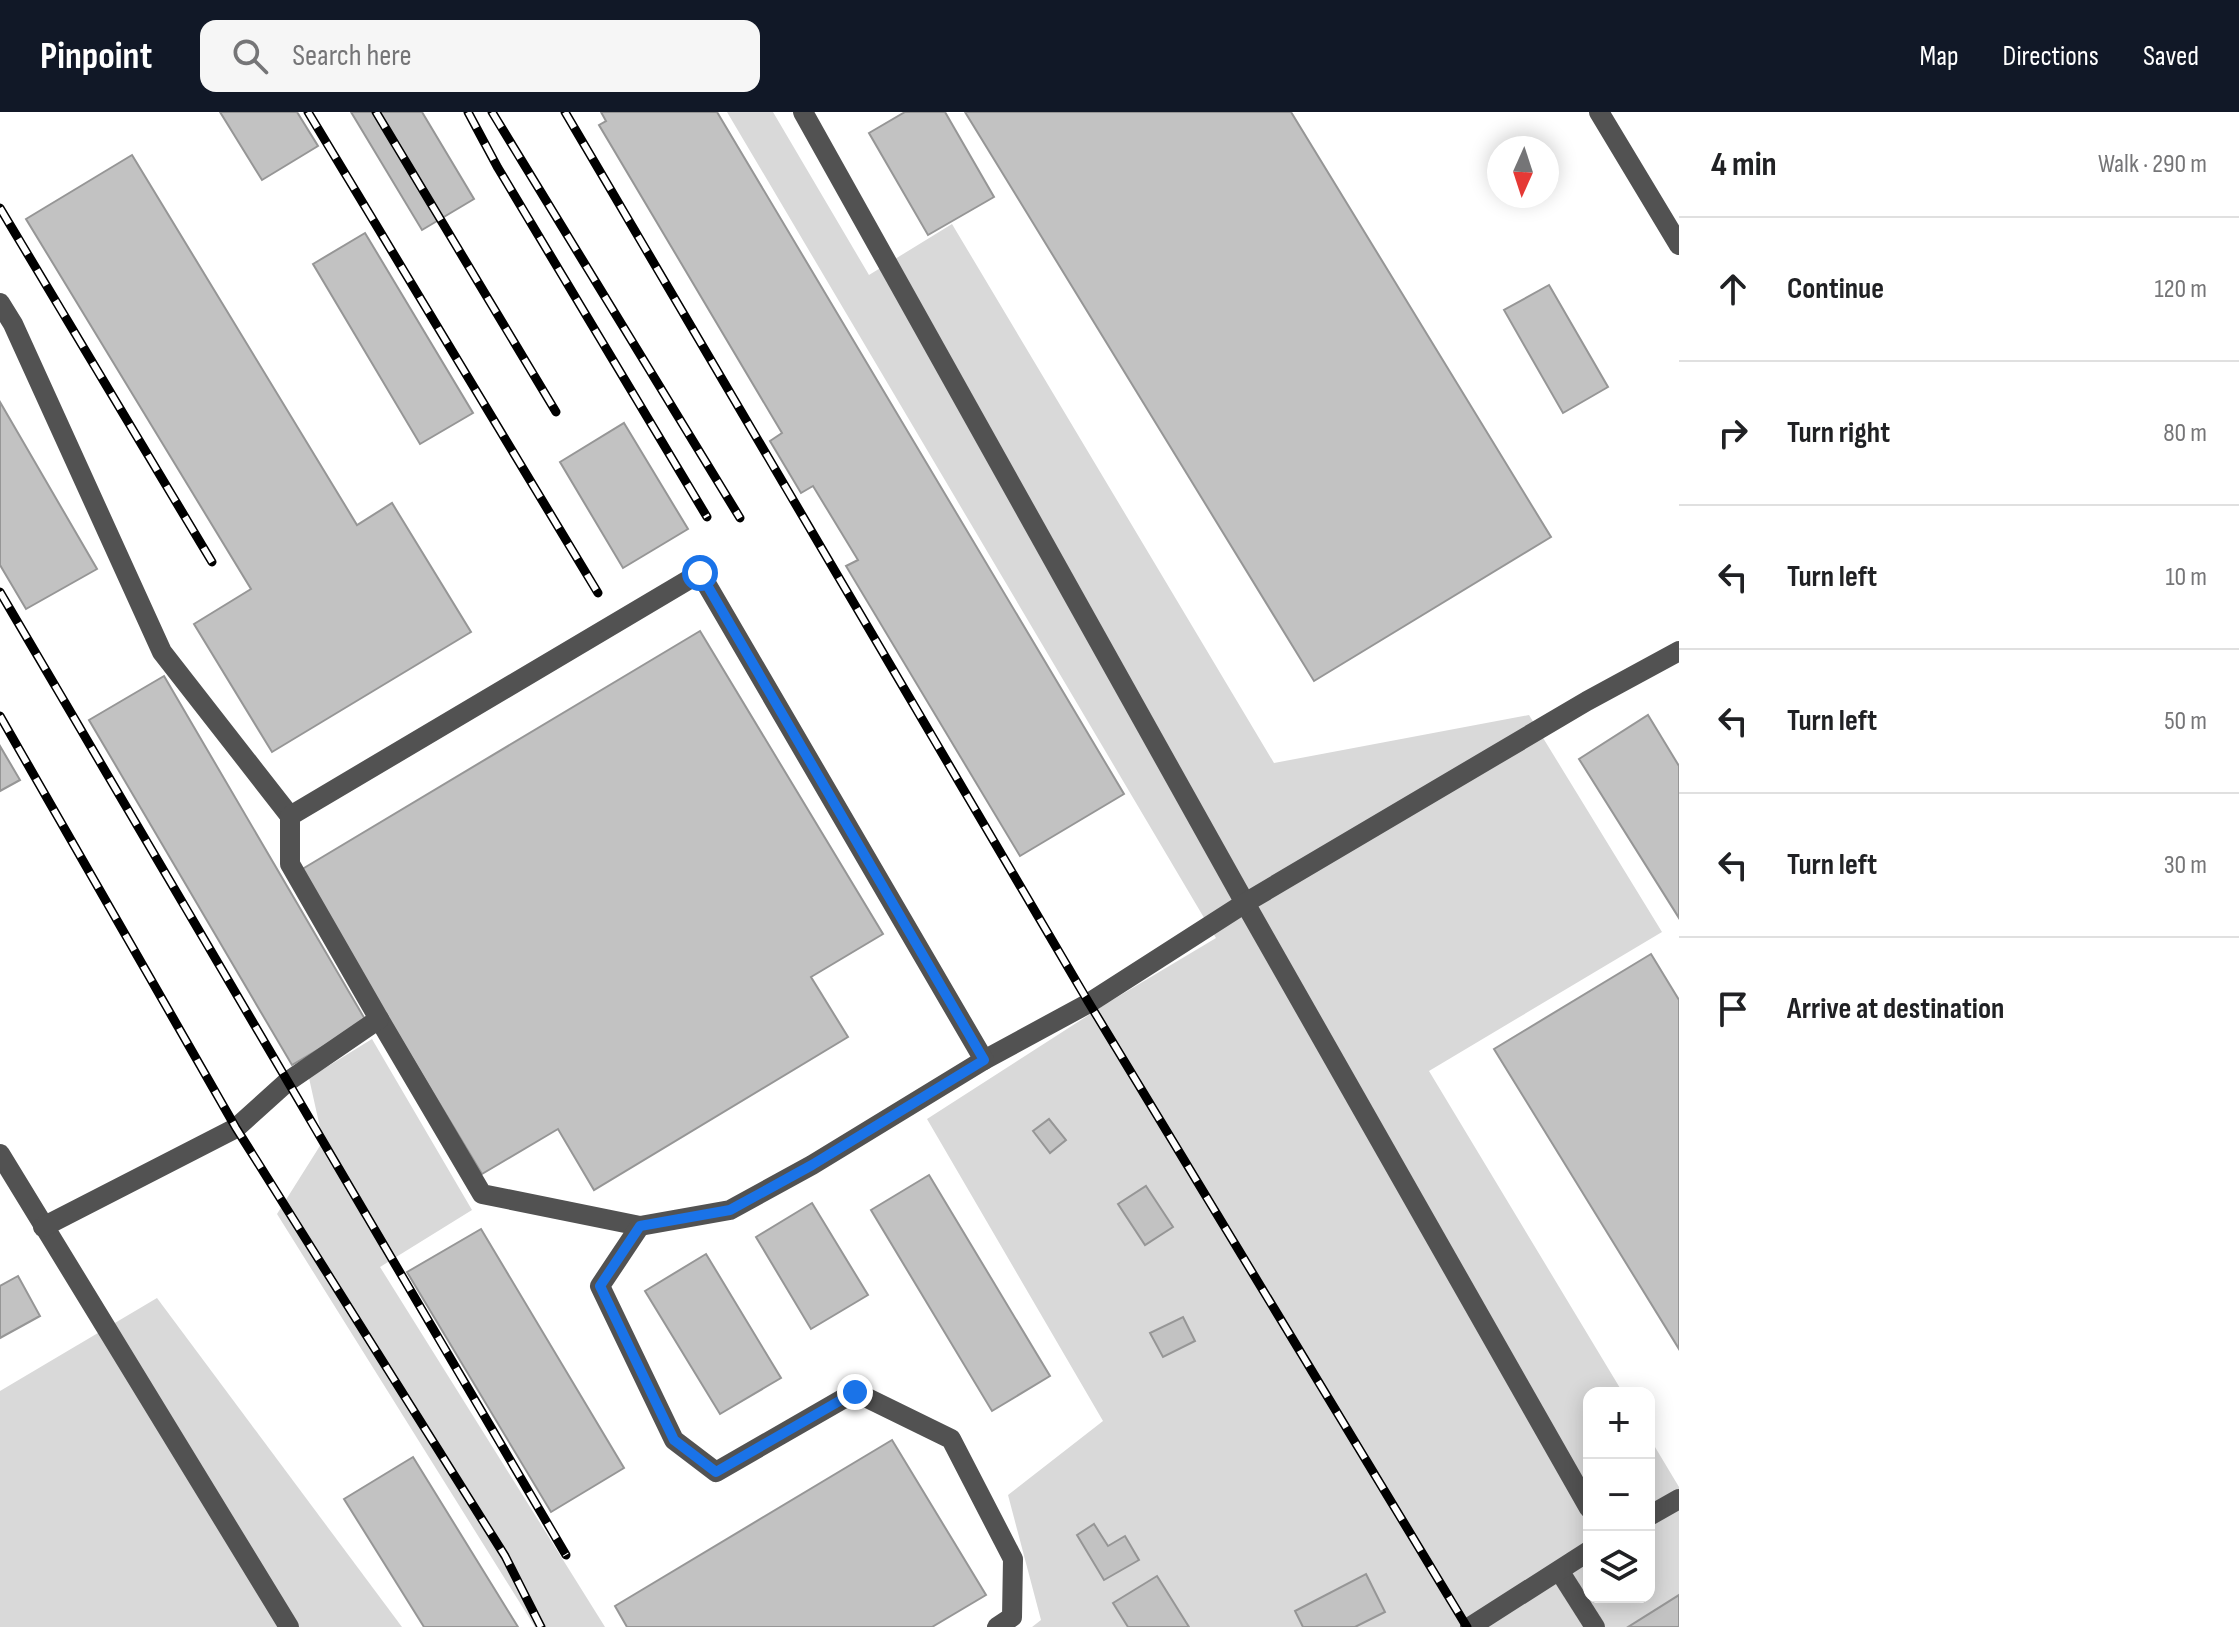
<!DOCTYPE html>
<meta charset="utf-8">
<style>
body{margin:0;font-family:"Sofia Sans Condensed",sans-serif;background:#f6f6f6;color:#202124}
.controls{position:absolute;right:24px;bottom:24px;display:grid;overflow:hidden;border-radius:16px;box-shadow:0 4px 20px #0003}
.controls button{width:72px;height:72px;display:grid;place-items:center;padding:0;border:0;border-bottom:2px solid #e0e0e0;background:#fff;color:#202124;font:40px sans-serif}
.compass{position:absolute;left:1487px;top:24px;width:72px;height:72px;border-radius:50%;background:#fff;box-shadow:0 4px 20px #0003;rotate:183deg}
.stop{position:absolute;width:24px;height:24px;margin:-18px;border:6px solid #1a73e8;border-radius:50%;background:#fff}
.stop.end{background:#1a73e8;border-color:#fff;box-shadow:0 2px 8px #0008}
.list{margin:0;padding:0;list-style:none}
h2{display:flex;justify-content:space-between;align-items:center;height:104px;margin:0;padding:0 32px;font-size:34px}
h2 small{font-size:26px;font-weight:400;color:#757577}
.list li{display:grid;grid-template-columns:52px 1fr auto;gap:24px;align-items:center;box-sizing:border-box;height:144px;padding:0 32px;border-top:2px solid #e0e0e0}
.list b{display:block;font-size:30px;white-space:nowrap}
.list em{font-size:26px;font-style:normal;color:#757577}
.icon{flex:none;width:44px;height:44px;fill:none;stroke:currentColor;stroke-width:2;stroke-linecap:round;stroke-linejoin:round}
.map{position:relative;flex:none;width:1679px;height:1515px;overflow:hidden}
header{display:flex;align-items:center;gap:48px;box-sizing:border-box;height:112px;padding:0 40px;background:#111827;color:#fff}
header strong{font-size:38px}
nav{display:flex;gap:44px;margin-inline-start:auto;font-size:28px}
.search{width:560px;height:72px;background:#f6f6f6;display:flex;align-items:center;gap:20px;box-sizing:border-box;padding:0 28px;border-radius:16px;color:#757577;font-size:30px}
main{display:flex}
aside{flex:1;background:#fff}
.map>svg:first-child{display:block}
.green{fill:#d9d9d9}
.building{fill:#c2c2c2;stroke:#969696;stroke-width:2}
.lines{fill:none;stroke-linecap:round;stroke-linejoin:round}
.minor{stroke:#525252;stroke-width:20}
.rail-casing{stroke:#000;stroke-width:9}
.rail{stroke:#fff;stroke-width:6;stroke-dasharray:18;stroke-linecap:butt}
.route{stroke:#1a73e8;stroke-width:10}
</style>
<header>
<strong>Pinpoint</strong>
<div class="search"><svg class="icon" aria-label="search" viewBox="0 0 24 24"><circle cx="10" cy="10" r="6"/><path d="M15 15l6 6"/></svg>Search here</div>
<nav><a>Map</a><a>Directions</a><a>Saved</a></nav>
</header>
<main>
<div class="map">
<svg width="1679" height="1515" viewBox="0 0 1679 1515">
<rect width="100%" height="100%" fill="#fff"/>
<g class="green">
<path d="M727 0H773L869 163 952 112 1274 651 1529 603 1662 820 1429 959 1623 1281H1589V1485H1649V1325L1679 1375V1515H1032L1041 1508 1008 1383 1103 1309 927 1007 1109 890 1216 826Z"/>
<path d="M372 927 472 1098 380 1155 605 1515H535L277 1102 323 1029 309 966Z"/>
<path d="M157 1186 402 1515H0V1279Z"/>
</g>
<g class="building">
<path d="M220 0H297L318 34 262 68Z"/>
<path d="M351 0H422L474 87 422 118Z"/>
<path d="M601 0H717L1124 682 1020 744 846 454 858 448 813 374 801 381 770 329 782 321 599 13 606 9Z"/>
<path d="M905 0H945L994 85 928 123 869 21Z"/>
<path d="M965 0H1291L1551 425 1314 569Z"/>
<path d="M132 43 357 413 392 391 471 520 272 640 194 512 251 477 26 107Z"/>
<path d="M365 121 473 301 420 332 313 152Z"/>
<path d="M1549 173 1608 275 1563 301 1504 198Z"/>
<path d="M0 290 97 457 26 497 0 453Z"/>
<path d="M624 311 688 417 623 456 560 350Z"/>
<path d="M700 519 883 822 811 865 848 925 594 1078 558 1017 482 1062 299 759Z"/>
<path d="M164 564 366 909 292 953 89 608Z"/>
<path d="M1648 603 1679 654V806L1579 647Z"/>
<path d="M0 634 20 668 0 679Z"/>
<path d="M1651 842 1679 888V1237L1494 937Z"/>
<path d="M1049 1007 1066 1028 1050 1041 1033 1019Z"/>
<path d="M929 1063 1050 1264 992 1299 871 1098Z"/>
<path d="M1146 1074 1173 1115 1145 1133 1118 1092Z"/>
<path d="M812 1091 868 1183 811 1217 756 1125Z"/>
<path d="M481 1117 624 1356 551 1400 407 1160Z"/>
<path d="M706 1142 781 1266 720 1302 645 1179Z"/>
<path d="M18 1164 40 1204 0 1226V1174Z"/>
<path d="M1183 1205 1195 1229 1163 1245 1150 1221Z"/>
<path d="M892 1328 986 1483 932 1515H627L615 1494Z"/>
<path d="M413 1345 518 1515H424L344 1387Z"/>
<path d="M1094 1412 1108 1434 1125 1424 1139 1448 1104 1468 1077 1423Z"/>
<path d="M1366 1462 1385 1500 1355 1515H1303L1295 1499Z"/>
<path d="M1157 1464 1189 1515H1128L1113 1491Z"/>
<path d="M1679 1483V1515H1628Z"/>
</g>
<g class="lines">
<g class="minor">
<path d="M803 0 1245 791 1589 1396"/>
<path d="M1599 0 1679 133"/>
<path d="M0 191 13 212 162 540 290 704"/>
<path d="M379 907 482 1082 640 1114 730 1098 812 1053 984 948 1089 891 1245 791 1587 589 1679 539"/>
<path d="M0 1042 289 1515"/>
<path d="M640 1114 600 1174 674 1328 716 1360 855 1280 951 1327 1013 1447 1012 1505 997 1515"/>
<path d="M43 1115 236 1016 287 970 379 907 290 752V704L700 461 984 948"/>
<path d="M1649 1404 1679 1387"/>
<path d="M1560 1460 1595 1515"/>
<path d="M1470 1515 1589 1439"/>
</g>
<g class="rail-casing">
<g id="rail">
<path d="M308 0 598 481"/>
<path d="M376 0 556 300"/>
<path d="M468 0 498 56 707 405"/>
<path d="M492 0 740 406"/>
<path d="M565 0 1089 891 1467 1515"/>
<path d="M0 96 212 450"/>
<path d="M0 480 566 1443"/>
<path d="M0 604 236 1016 505 1444 541 1515"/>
</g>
</g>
<use href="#rail" class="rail"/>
</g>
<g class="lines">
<path class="route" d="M700 461 984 948 812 1053 730 1098 640 1114 600 1174 674 1328 716 1360 855 1280"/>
</g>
</svg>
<div class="controls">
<button>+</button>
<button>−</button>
<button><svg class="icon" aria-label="layers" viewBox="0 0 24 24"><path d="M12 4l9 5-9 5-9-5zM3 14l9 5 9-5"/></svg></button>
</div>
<svg class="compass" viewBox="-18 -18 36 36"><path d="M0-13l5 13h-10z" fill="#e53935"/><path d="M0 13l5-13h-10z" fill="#757577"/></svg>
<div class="stop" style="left:700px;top:461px"></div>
<div class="stop end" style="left:855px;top:1280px"></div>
</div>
<aside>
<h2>4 min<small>Walk · 290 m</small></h2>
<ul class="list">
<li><svg class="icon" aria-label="ahead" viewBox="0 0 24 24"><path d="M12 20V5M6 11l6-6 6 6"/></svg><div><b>Continue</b></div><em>120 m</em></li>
<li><svg class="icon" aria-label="right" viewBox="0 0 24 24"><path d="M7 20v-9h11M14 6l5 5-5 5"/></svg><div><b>Turn right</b></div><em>80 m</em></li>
<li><svg class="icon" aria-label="left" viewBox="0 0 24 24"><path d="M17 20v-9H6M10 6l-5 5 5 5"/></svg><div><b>Turn left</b></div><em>10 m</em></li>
<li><svg class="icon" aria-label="left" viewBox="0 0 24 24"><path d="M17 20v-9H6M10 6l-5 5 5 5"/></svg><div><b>Turn left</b></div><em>50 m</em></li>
<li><svg class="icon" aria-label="left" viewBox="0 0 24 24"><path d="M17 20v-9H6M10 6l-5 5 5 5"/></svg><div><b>Turn left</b></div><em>30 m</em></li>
<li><svg class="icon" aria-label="arrive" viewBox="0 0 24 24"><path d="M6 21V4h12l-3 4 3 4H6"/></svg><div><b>Arrive at destination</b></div></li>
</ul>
</aside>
</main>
